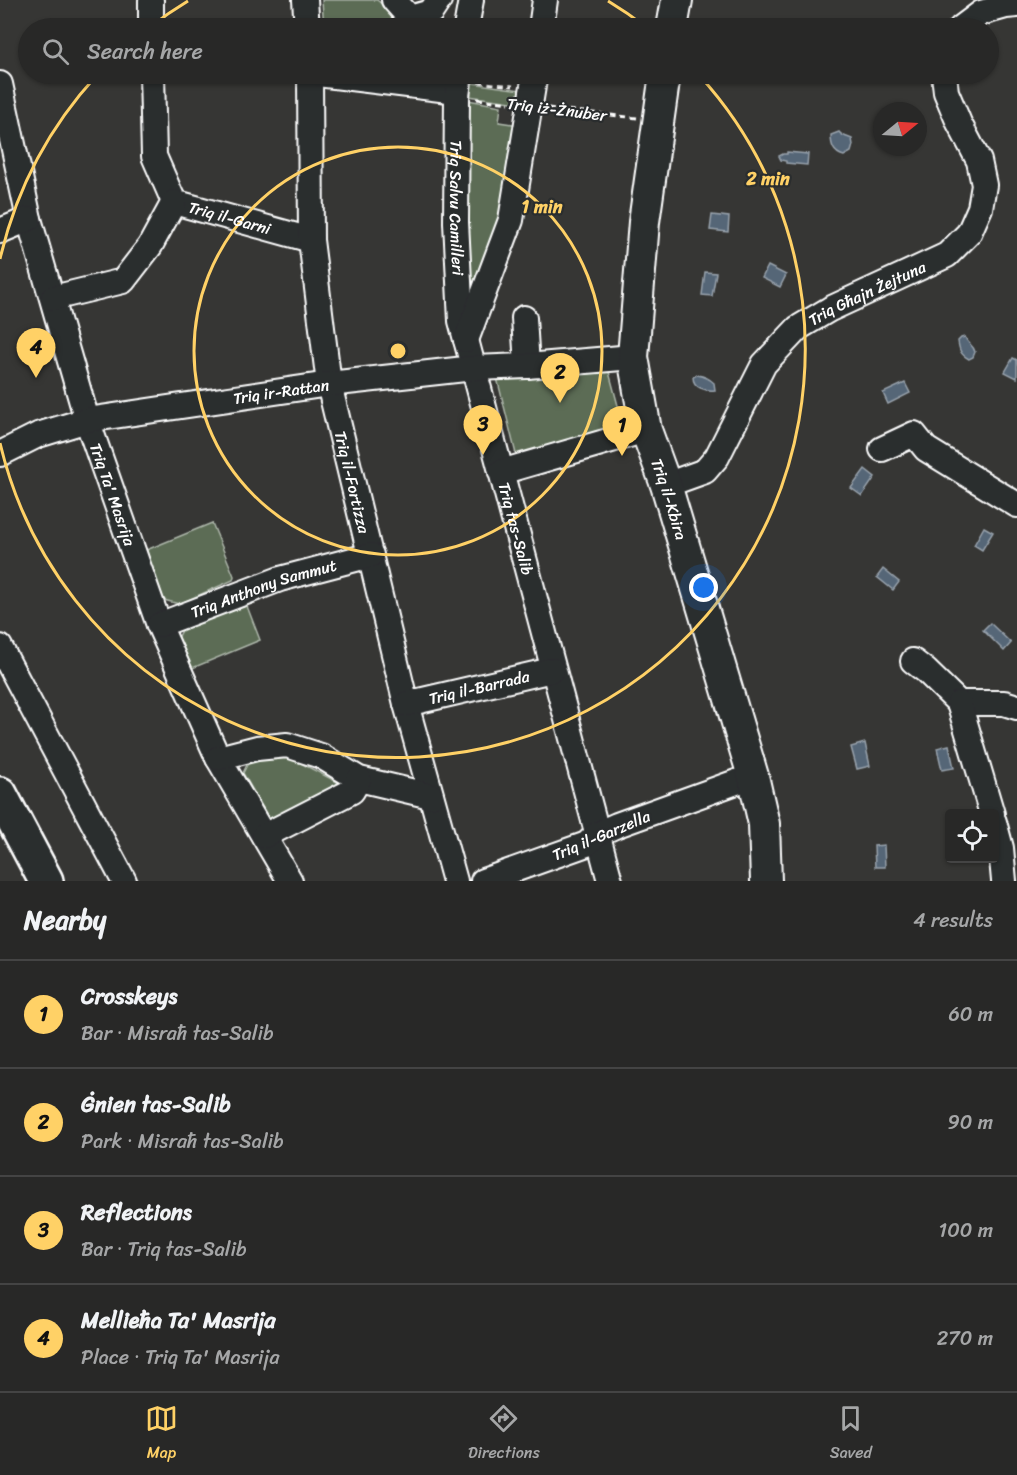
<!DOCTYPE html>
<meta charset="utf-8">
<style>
body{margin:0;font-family:Sriracha,sans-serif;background:#30302f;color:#f1f3f6}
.controls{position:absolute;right:18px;bottom:18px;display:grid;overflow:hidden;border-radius:6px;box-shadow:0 2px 4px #0004}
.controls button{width:54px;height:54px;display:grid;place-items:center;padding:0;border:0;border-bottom:2px solid #444;background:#282827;color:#f1f3f6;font:30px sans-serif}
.compass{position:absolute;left:873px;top:102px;width:54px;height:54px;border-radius:50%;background:#282827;box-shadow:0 2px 4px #0004;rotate:72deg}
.you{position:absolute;left:704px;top:588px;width:21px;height:21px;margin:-15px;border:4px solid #fff;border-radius:50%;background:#1a73e8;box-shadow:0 0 0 9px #1a73e833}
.badge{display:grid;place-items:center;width:39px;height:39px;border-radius:50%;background:#ffd166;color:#111;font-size:20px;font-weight:700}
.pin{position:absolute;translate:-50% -50px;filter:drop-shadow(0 2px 3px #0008)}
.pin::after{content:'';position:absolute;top:32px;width:21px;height:18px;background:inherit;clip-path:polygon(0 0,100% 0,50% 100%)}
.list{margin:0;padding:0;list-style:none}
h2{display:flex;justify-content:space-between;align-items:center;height:78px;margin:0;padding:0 24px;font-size:26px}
h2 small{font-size:20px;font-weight:400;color:#a5a6a7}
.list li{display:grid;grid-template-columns:39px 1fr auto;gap:18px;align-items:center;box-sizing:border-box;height:108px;padding:0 24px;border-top:2px solid #444}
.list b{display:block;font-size:22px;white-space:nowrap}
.list p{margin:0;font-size:20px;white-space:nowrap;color:#a5a6a7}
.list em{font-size:20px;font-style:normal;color:#a5a6a7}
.icon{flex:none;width:33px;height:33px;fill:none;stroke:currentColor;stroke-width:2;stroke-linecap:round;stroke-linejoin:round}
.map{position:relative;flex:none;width:1017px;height:881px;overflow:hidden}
.search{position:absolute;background:#282827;box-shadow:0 2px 4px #0004;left:18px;right:18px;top:18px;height:66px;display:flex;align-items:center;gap:15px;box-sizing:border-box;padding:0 21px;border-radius:33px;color:#a5a6a7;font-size:22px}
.sheet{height:510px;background:#282827}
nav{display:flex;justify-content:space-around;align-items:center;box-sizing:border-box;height:84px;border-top:2px solid #444;background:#282827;font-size:16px;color:#a5a6a7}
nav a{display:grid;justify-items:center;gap:3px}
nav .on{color:#ffd166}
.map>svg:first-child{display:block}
.green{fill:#5b6c54;stroke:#adb6aa;stroke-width:1.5}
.water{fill:#567;stroke:#99a3ad;stroke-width:1.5}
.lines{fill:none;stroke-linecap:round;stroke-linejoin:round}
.minor-casing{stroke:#fff;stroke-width:28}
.major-casing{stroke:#fff;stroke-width:34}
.highway-casing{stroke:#fff;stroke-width:38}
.path{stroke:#fff;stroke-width:3;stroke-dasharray:6 4.5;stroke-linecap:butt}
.minor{stroke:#2a2d2e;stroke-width:24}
.major{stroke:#2a2d2e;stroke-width:30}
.highway{stroke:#2a2d2e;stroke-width:33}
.ring{fill:none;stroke:#ffd166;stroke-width:3}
.labels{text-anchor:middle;stroke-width:4.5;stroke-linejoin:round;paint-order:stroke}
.street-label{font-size:16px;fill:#fff;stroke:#2a2d2e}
.centre{fill:#ffd166;stroke:#2a2d2e;stroke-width:3}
.ring-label{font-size:18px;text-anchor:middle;font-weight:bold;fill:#ffd166;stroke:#2a2d2e;stroke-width:4.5;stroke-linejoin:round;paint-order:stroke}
</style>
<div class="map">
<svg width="1017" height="881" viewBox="0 0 1017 881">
<rect width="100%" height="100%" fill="#363634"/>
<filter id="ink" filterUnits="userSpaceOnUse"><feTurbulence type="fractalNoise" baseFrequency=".0167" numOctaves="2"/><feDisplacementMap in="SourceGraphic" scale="12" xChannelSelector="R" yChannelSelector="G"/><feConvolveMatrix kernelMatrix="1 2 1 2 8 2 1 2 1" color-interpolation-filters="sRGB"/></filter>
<g filter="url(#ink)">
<g class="green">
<path d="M322 0H377L401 21 404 28H324Z"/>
<path d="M471 83 528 91 526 104 469 96Z"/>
<path d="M468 100 501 106 499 122 519 125 505 201 468 316Z"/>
<path d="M609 372 624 428 517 458 497 378Z"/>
<path d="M212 523 234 576 233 580 179 604 164 600 144 551Z"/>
<path d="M245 601 260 640 190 669 178 638 184 627Z"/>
<path d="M287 756 343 785 275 829 243 773 249 761Z"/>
</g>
<g class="water">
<path d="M839 132C842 136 847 137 852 139L853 145 851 152 844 156C833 153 831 145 831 135Z"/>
<path d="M787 152 808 154 807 165 786 163V161L781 160 779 156 783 154H787Z"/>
<path d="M712 215 729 217 728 232 710 230Z"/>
<path d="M768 266 786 275 780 287 762 278Z"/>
<path d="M705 272 716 273 712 296 702 295Z"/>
<path d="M965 337C968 345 973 344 975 352L973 357 969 359C961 355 959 350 958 341L961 338Z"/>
<path d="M1013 358 1017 360V378L1005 372Z"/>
<path d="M697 375C704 376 709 378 714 383L715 390C706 391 693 388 693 377Z"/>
<path d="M905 383 910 393 888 404 883 393Z"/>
<path d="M865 469 875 477 862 496 851 488Z"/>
<path d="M984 527 993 532 982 550 974 545Z"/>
<path d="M883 569 899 582 893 590 877 577Z"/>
<path d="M990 623 1011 643 1004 651 983 630Z"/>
<path d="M865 743 870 766 857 769 851 747Z"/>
<path d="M949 745 954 768 942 770 937 748Z"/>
<path d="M884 845 885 867H875L874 846Z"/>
</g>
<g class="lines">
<g class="minor-casing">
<g id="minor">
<path d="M151 0V28"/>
<path d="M305 0 307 28"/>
<path d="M394 0 410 18 431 12 439 0"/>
<path d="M466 28 471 0"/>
<path d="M541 28 545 0"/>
<path d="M961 28 981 13 1006 6 1017 5"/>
<path id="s1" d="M152 74 154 156 174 202 311 240"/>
<path id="s2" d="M310 74 311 240 329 384 406 704 455 881"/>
<path d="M318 74 457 91"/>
<path id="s3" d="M460 74 457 96 456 222 461 321 610 881"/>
<path id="s4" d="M0 84 29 219 87 420 159 625 218 758 290 881"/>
<path d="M0 231 29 219"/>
<path d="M53 298 123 281 150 246 174 202"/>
<path d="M524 318 527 366"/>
<path d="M466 340 511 220 535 74"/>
<path d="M882 449 914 434 926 449 1017 505"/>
<path id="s5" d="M0 454 38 435 87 420 329 384 474 368 527 366 633 357"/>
<path d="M501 472 646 430"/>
<path id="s6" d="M666 485 705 471 717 457 764 364 798 328 830 309 947 255 969 233 980 208 984 185 979 161 959 123 946 92 944 74"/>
<path id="s7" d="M159 625 280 579 371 555"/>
<path d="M0 647 124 881"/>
<path d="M913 661 926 671 959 703H1004L1017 707"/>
<path d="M959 703 992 814"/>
<path id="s8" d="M406 704 552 670"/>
<path d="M218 758 257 748 287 745 321 756 359 779 431 796"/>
<path d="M994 822 1001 848 1004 881"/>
<path d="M264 836 352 791 359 779"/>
<path d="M483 881 587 844 597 834 617 825 753 776"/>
</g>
</g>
<g class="major-casing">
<g id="major">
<path d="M672 28 677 0"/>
<path id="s9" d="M665 74 644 222 633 357 646 430 666 485 753 776 764 824 766 881"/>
</g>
</g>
<g class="highway-casing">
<path id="highway" d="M0 794 46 881"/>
</g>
<g class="path">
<path d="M478 82 513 86"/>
<path d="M477 99 509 103"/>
<path d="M548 108 637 118"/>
</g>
<use href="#minor" class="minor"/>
<use href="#major" class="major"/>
<use href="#highway" class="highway"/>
</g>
</g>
<g class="ring">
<circle cx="398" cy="351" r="204"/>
<path d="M0 259A408 408 0 0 1 97 75M150 27A408 408 0 0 1 188 1M608 1A408 408 0 0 1 646 27M699 75A408 408 0 1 1 0 443"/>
</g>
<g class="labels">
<g class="street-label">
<text transform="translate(557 109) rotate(7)" y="6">Triq iż-Żnuber</text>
<text dy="6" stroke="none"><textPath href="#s3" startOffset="134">Triq Salvu Camilleri</textPath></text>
<text dy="6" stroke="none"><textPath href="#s1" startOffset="190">Triq il-Garni</textPath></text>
<text dy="6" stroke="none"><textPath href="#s6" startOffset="291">Triq Għajn Żejtuna</textPath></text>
<text dy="6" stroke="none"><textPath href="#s5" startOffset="290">Triq ir-Rattan</textPath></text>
<text dy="6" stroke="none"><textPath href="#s2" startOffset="412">Triq il-Fortizza</textPath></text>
<text dy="6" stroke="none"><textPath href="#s4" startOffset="426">Triq Ta' Masrija</textPath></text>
<text dy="6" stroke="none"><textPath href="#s9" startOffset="432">Triq il-Kbira</textPath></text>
<text dy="6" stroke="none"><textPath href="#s3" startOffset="462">Triq tas-Salib</textPath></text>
<text dy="6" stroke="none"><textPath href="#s7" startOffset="111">Triq Anthony Sammut</textPath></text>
<text dy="6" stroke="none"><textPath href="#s8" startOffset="75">Triq il-Barrada</textPath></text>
<text transform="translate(601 835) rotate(-23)" y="6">Triq il-Garzella</text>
</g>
</g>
<circle cx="398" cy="351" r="9" class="centre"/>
<g class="ring-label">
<text x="768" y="185">2 min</text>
<text x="542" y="213">1 min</text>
</g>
</svg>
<div class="controls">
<button><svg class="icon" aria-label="locate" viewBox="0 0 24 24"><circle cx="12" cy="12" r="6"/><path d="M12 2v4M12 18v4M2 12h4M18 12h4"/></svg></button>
</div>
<svg class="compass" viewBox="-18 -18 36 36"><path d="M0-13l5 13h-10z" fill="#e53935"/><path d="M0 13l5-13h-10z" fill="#a5a6a7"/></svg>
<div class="you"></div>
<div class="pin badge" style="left:622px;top:456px">1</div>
<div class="pin badge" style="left:560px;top:403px">2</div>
<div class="pin badge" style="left:483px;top:455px">3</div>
<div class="pin badge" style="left:36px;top:378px">4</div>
<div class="search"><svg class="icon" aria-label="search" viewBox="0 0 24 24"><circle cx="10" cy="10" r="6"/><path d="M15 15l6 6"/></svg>Search here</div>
</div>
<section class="sheet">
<h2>Nearby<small>4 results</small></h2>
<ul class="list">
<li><span class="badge">1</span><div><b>Crosskeys</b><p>Bar · Misraħ tas-Salib</p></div><em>60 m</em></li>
<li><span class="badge">2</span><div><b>Ġnien tas-Salib</b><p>Park · Misraħ tas-Salib</p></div><em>90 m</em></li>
<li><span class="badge">3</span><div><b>Reflections</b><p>Bar · Triq tas-Salib</p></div><em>100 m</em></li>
<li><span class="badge">4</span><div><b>Mellieħa Ta' Masrija</b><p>Place · Triq Ta' Masrija</p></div><em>270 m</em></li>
</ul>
</section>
<nav>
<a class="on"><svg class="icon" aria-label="map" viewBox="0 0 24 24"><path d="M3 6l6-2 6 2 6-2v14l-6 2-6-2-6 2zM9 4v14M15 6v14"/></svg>Map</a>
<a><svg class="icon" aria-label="directions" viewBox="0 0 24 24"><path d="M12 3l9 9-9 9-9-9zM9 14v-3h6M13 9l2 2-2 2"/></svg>Directions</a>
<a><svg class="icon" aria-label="saved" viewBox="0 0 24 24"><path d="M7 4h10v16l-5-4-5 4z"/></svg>Saved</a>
</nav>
